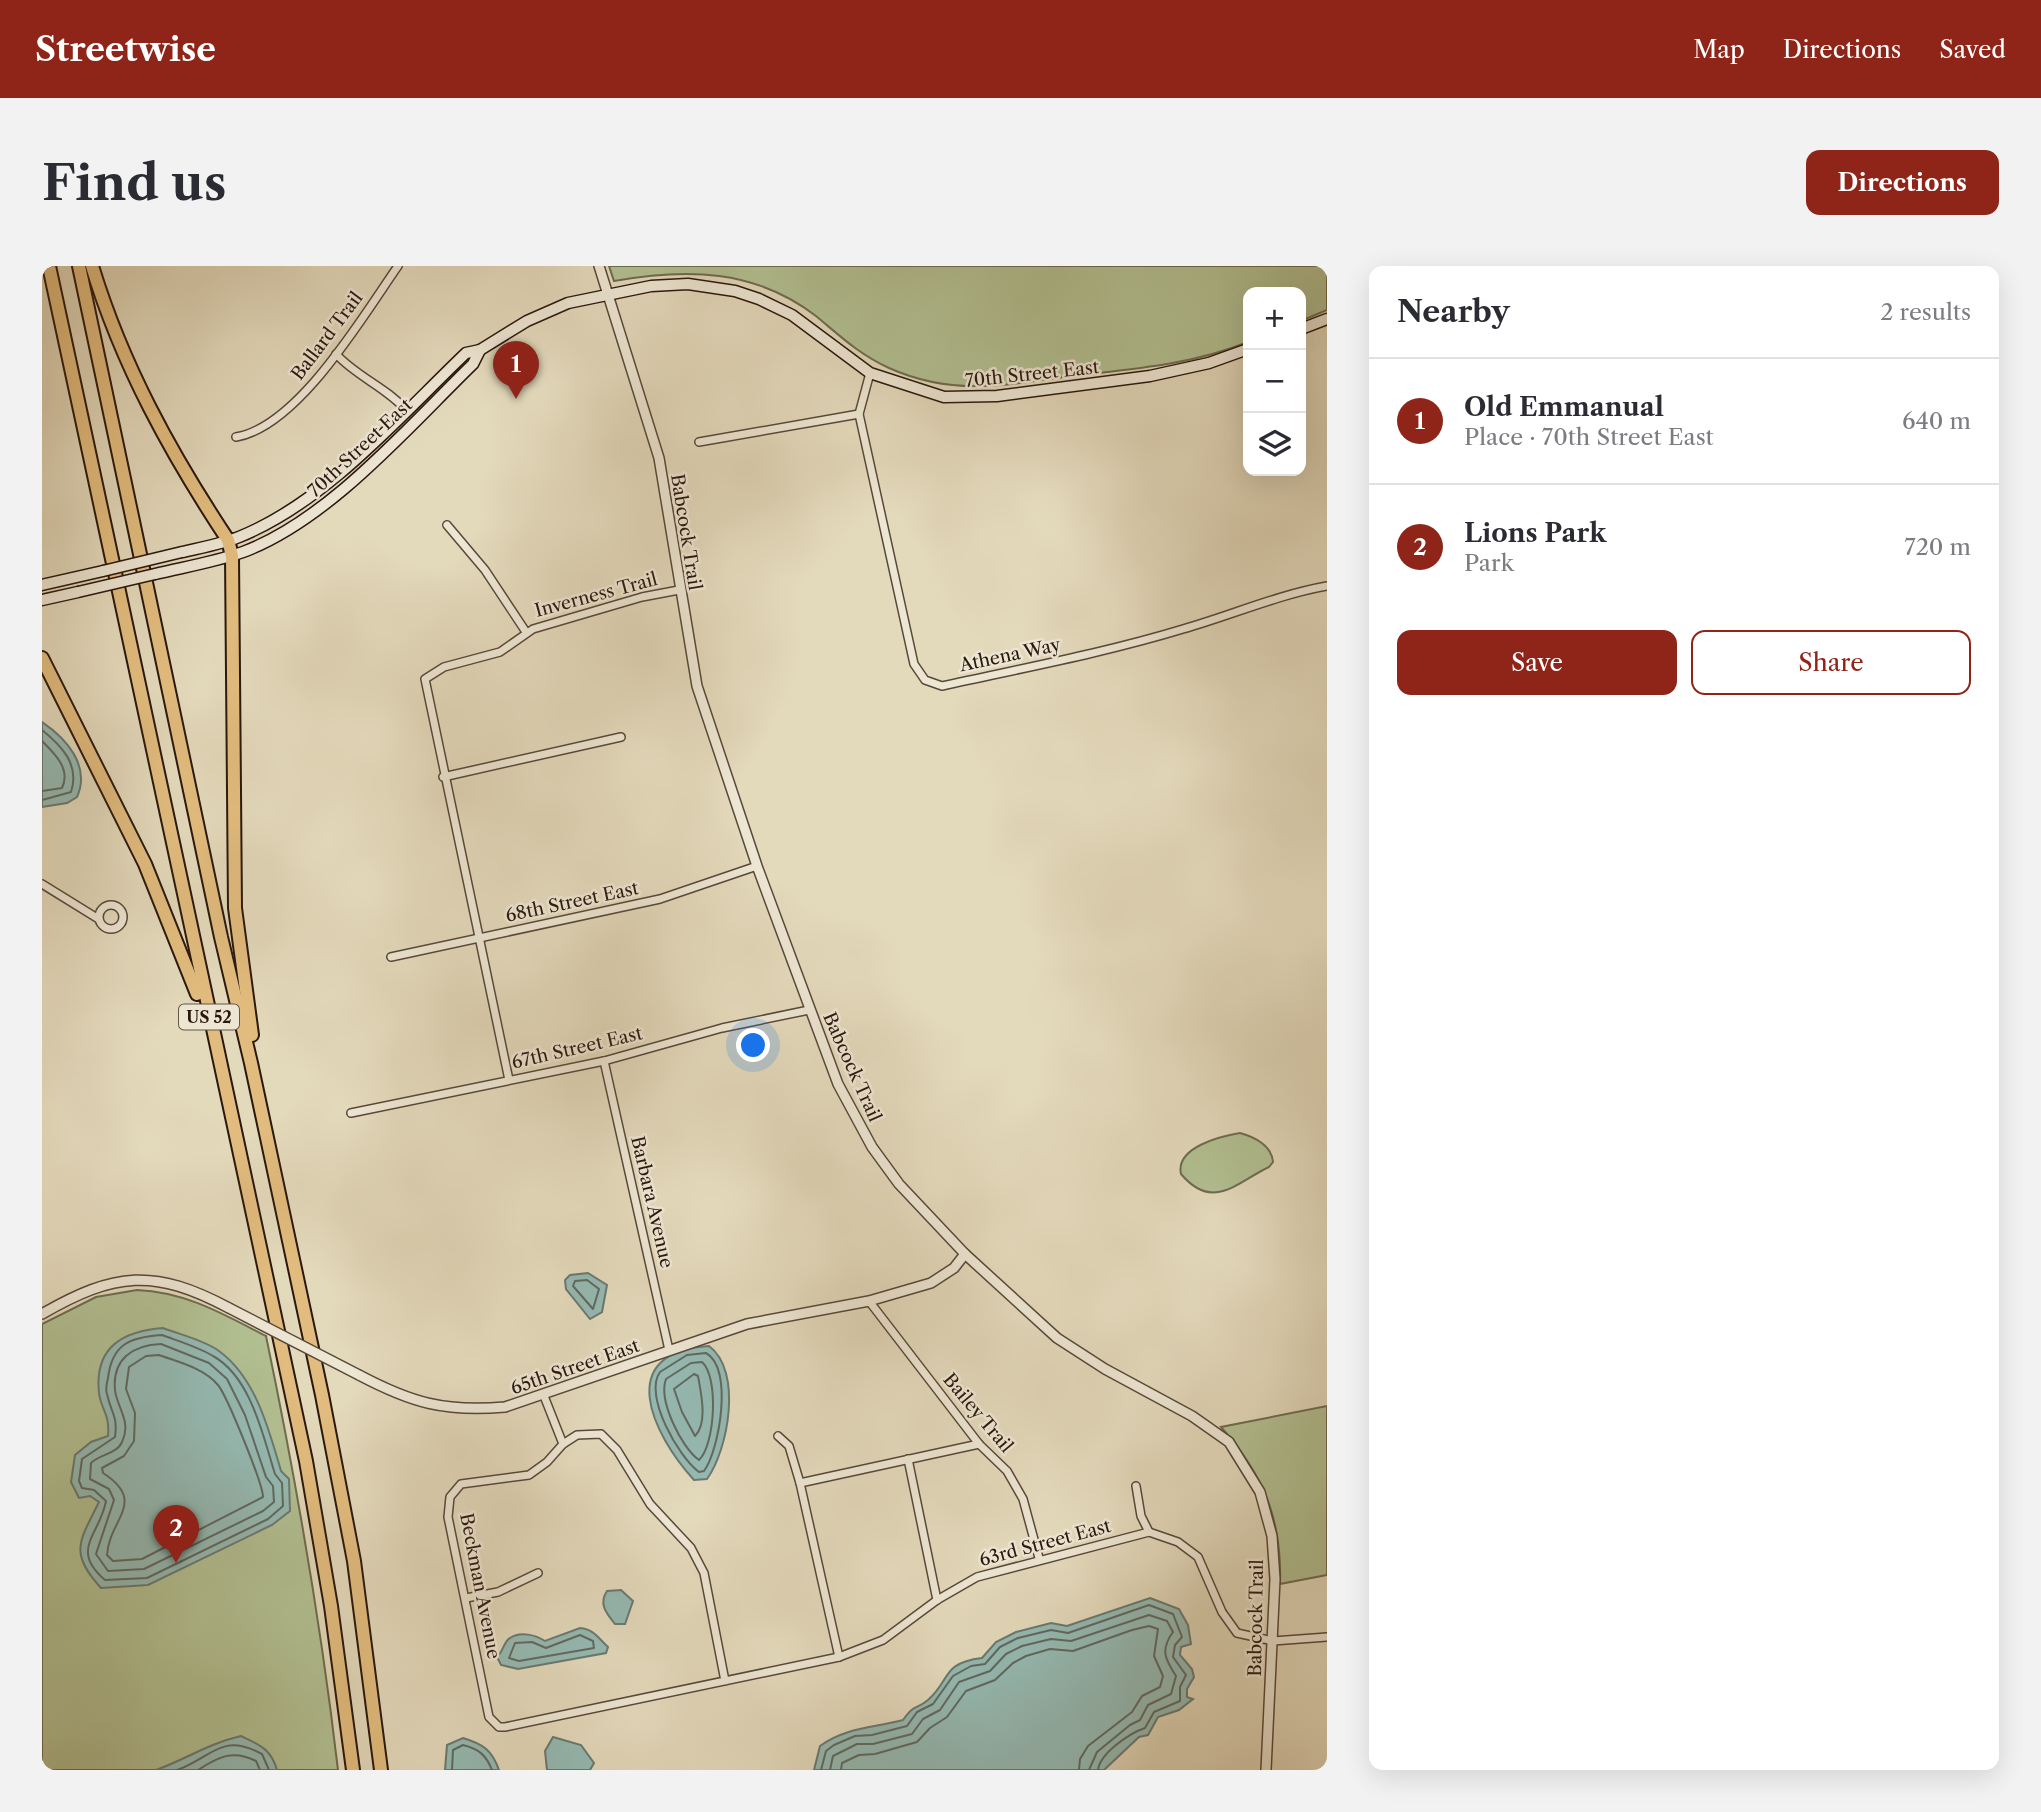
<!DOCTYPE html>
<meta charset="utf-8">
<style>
body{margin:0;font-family:"Libre Caslon Text",serif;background:#f2f2f3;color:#2b2b33}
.controls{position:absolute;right:21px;top:21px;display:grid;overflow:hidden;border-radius:14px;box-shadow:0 7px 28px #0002}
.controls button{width:63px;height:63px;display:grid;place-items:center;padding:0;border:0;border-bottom:2px solid #e1e1e2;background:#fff;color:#2b2b33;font:35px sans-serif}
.you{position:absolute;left:712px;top:780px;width:24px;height:24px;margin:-18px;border:5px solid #fff;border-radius:50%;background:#1a73e8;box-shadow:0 0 0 10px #1a73e833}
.badge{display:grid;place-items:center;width:46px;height:46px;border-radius:50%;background:#8f2418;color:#fff;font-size:23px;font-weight:700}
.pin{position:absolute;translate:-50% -58px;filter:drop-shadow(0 2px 4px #0008)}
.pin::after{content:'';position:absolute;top:37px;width:24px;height:21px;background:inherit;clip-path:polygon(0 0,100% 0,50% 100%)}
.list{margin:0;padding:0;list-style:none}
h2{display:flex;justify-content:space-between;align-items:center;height:91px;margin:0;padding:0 28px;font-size:30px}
h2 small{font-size:23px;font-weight:400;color:#7c7c81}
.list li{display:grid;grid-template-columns:46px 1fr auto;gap:21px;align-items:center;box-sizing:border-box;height:126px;padding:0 28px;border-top:2px solid #e1e1e2}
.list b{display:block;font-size:26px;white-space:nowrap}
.list p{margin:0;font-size:23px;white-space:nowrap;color:#7c7c81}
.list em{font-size:23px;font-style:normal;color:#7c7c81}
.actions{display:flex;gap:14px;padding:21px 28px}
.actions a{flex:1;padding:16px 0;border:2px solid #8f2418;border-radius:14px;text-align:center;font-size:24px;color:#8f2418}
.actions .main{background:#8f2418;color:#fff}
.icon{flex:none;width:38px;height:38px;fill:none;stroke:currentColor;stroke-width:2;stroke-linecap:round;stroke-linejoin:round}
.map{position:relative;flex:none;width:1285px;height:1504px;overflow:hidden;border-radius:14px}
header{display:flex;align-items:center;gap:42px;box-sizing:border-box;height:98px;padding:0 35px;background:#8f2418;color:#fff}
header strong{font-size:33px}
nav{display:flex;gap:38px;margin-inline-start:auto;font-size:24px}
.intro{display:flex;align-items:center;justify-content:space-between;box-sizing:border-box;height:168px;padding:0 42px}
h1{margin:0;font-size:49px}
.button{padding:18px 32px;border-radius:14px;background:#8f2418;color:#fff;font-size:24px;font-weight:700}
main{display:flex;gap:42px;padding:0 42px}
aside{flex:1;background:#fff;border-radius:14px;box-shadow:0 7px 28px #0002}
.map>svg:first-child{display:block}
.green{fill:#b2c092;stroke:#6e6c50;stroke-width:2}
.water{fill:#95bab3;stroke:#6a7971;stroke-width:2}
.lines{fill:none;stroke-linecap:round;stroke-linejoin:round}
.shore{stroke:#606960;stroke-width:2}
.minor-casing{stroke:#584839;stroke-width:10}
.tertiary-casing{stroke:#584839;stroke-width:12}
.secondary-casing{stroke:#2a180e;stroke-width:13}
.motorway-casing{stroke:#2a180e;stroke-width:16}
.minor{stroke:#ede6d3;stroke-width:7}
.tertiary{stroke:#ede6d3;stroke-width:9}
.secondary{stroke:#ede6d3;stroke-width:10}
.motorway{stroke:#e2bc7e;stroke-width:12}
.tertiary-bridge-casing{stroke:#584839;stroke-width:12;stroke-linecap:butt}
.secondary-bridge-casing{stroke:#2a180e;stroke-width:13;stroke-linecap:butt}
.tertiary-bridge{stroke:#ede6d3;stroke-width:9}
.secondary-bridge{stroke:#ede6d3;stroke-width:10}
.labels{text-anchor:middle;stroke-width:5;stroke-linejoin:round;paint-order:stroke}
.shield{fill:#ede6d3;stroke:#645649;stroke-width:2}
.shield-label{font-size:16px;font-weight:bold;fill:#2a180e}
.street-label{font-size:18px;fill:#2a180e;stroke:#ede6d3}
</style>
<header>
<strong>Streetwise</strong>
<nav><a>Map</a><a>Directions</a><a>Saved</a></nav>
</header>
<div class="intro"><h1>Find us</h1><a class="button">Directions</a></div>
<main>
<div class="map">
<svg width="1285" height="1504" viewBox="0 0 1285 1504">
<rect width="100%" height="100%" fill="#e3d9bb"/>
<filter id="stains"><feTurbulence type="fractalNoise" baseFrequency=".00286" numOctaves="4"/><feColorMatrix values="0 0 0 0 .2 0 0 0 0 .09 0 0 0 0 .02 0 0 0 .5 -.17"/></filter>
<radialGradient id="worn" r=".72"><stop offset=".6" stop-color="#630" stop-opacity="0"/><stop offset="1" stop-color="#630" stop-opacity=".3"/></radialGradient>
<g class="green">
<path d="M567 0H1285V44L1259 55V26H1206V76C1149 99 1090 103 1030 110 1000 113 970 120 940 120 909 121 876 115 847 102 818 89 798 70 774 50 713 3 644 2 572 15Z"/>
<path d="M1198 867C1213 871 1230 880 1231 896L1227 901C1195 916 1171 946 1139 908 1133 881 1180 870 1198 867Z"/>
<path d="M95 1024C144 1026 181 1048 224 1070 254 1214 279 1358 296 1504H0V1058L54 1031Z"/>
<path d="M1285 1140V1309L1238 1318C1240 1253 1222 1210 1179 1161Z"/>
</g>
<g class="water">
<path d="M0 456C24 472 49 500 35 531L25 537 0 541Z"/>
<path d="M546 1007 565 1019 560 1046 548 1053 524 1023 523 1014 528 1009Z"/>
<path d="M121 1062C139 1069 162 1074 177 1085 214 1112 227 1164 239 1205L247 1213 248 1245 230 1259 106 1319 59 1322C27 1287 37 1276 57 1236L48 1230 37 1232 29 1216 33 1189 49 1176 66 1170C68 1147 59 1144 57 1127 52 1081 81 1065 121 1062Z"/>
<path d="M667 1080C701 1105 686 1184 665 1213L652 1214C610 1168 571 1086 667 1080Z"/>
<path d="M579 1324 591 1335 583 1358H573C565 1348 556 1338 565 1325Z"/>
<path d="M1108 1332 1137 1343 1146 1359 1149 1378 1139 1381 1138 1389 1150 1403 1152 1411 1145 1423V1431L1151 1433 1137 1444 1116 1451 1106 1469 1097 1471 1062 1504H772L778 1480C804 1461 832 1462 861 1454 873 1437 874 1444 886 1434 909 1414 899 1397 940 1392L954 1376 974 1366 1009 1357 1025 1360Z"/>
<path d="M538 1362C552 1363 557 1373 566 1381L564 1387 476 1403 459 1399 455 1391C461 1386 462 1375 468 1372 478 1365 494 1369 503 1375Z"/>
<path d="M199 1470C218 1479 229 1483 235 1504H114C144 1493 168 1477 199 1470Z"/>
<path d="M511 1471 539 1479 552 1497 548 1504H505L503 1485Z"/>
<path d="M421 1472C441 1478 450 1484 457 1504H403L405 1479Z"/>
</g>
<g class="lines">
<g class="shore">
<path d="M0 464C20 480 38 499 29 526L0 534"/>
<path d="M0 475C13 488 29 503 20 522L0 525"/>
<path d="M545 1014 557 1023 551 1043 531 1020 533 1015Z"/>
<path d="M120 1069C136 1075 156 1081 171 1090 209 1111 221 1170 233 1208L240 1217 241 1240 226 1253 105 1312 63 1314C27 1283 58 1269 64 1235L52 1224 40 1222 37 1215 40 1193 73 1171C76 1150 69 1147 65 1128 63 1123 65 1117 66 1112 70 1078 88 1071 120 1069Z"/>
<path d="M119 1078 167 1097 185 1113 203 1149 224 1211 231 1220 232 1236 221 1245 102 1303 66 1305 54 1288 72 1234 67 1223 48 1213 49 1197C58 1188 75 1188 80 1176 90 1156 75 1142 73 1124 70 1093 91 1079 119 1078Z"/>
<path d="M664 1087C692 1102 677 1185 662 1205L657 1206C637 1192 601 1129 618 1106L645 1089Z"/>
<path d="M117 1089C136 1096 162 1102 176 1119 185 1130 221 1218 221 1231L100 1293 71 1295 65 1289C67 1253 106 1236 61 1207L60 1202 82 1190 92 1175 93 1147 84 1123 87 1101 104 1090Z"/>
<path d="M660 1096C677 1111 673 1179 657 1194 639 1181 616 1134 624 1113L649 1097Z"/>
<path d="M652 1108 656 1110C659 1127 666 1157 653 1170L640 1146 632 1123Z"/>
<path d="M538 1369 551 1375 552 1382 477 1395 467 1392 473 1377 490 1376 504 1382Z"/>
<path d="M135 1504C171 1491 179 1466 220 1488L227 1504"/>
<path d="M156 1504C176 1491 191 1483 214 1495L218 1504"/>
<path d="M410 1504 411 1484 421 1479C437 1483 444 1489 450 1504"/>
<path d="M779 1504 784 1485 792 1479 813 1470 830 1469 865 1460 875 1446 891 1438 911 1410 929 1400 943 1398 958 1381 976 1372 1009 1364 1026 1367 1107 1339 1131 1348 1140 1371 1133 1379 1131 1391 1144 1409 1138 1421V1435L1112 1446 1103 1462C1088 1467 1058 1487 1056 1504"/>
<path d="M788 1504 791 1490 815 1478H831L870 1468 881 1453 898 1444 917 1416 948 1405 964 1388 980 1380 1009 1373 1029 1375 1107 1349 1125 1355 1131 1366C1118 1384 1123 1393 1134 1410L1129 1428 1106 1439 1098 1454 1088 1459 1055 1486 1047 1504"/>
<path d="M799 1504 800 1497 817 1489 833 1488 875 1476 888 1462 905 1451 924 1425 953 1414 971 1397 984 1390 1008 1383 1031 1385 1090 1364 1107 1360 1116 1363 1112 1390 1121 1410 1118 1421 1100 1430 1090 1446 1046 1480 1038 1493 1037 1504"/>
</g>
<g class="minor-casing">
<g id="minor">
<path d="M294 88C315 111 344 121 364 144"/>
<path d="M828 107 817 148 872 398 883 414 900 420C981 402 1062 387 1141 363 1190 349 1235 329 1285 320"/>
<path d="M194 171C256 161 321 50 356 0"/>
<path d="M657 176 817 148"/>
<path d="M405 259 443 304 484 366"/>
<path d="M401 511 579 471"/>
<path d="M0 618 55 652"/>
<circle cx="69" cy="651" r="12"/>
<path d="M349 691 618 633 715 600"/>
<path d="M562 795 627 1084"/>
<path d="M467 814 383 413 402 401 458 386 491 363 600 331 637 324"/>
<path d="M309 847 562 795 680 762 767 744"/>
<path d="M827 1035 937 1178 965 1205 981 1233 997 1292"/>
<path d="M502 1130 521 1178"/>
<path d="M736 1170 747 1180 758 1217 797 1391"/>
<path d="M866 1193 895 1334"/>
<path d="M758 1217 937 1178"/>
<path d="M1094 1220 1099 1250 1107 1266"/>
<path d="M424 1332 456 1326 496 1307"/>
<path d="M683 1415 662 1307 649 1282 608 1238 575 1184 559 1168 535 1169 521 1178 505 1196 487 1209 419 1218 408 1231 406 1251 447 1451 457 1461H463L797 1391 841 1374 895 1334 935 1311 1107 1266 1136 1276 1156 1291 1180 1346 1195 1367 1231 1375 1285 1371"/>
</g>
</g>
<g class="tertiary-casing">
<g id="tertiary">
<path d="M557 0 617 192 655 420 715 600 796 818 830 881 857 918 923 988 1015 1072 1063 1103 1150 1150 1187 1176 1218 1226 1230 1270 1233 1313 1224 1504"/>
<path d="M0 1048C73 1006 112 1002 187 1042"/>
<path d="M317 1109C370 1137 402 1146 463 1141L705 1058 827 1035 889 1017 912 1002 923 988"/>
</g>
</g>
<g class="secondary-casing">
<g id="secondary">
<path d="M1259 63 1285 53"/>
<path d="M140 286C159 282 179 278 197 271 284 236 357 151 424 87L438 84 485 55 526 37 609 20 646 18 693 25 717 33 750 49 828 107 902 131 955 130 1108 110 1167 97 1206 83"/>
<path d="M113 308C142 301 173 296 201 286 287 254 366 161 431 98L438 84"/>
<path d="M0 319 61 305"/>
<path d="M0 334 36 326"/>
</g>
</g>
<g class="motorway-casing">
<g id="motorway">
<path d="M7 0 264 1195 289 1340 311 1504"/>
<path d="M37 0 179 671 209 797 280 1129 312 1295 339 1504"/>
<path d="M50 0C80 99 129 188 186 274L190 290 193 642 210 769"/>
<path d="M0 392 103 598 155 728"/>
</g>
</g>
<use href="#minor" class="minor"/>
<use href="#tertiary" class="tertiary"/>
<use href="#secondary" class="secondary"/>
<use href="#motorway" class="motorway"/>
<g class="tertiary-bridge-casing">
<path id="tertiary-bridge" d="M187 1042 317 1109"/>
</g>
<g class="secondary-bridge-casing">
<g id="secondary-bridge">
<path d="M61 305 140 286"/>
<path d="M36 326 113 308"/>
</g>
</g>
<use href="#tertiary-bridge" class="tertiary-bridge"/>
<use href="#secondary-bridge" class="secondary-bridge"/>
</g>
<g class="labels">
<rect class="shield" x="137" y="738.5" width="60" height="25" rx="5"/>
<g class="shield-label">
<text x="167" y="757">US 52</text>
</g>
<g class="street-label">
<text transform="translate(285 70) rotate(-53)" y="6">Ballard Trail</text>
<text transform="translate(990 108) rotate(-6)" y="6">70th Street East</text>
<text transform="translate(318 182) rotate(-43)" y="6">70th Street East</text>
<text transform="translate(644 266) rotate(81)" y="6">Babcock Trail</text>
<text transform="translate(554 329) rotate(-15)" y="6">Inverness Trail</text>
<text transform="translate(968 389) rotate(-12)" y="6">Athena Way</text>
<text transform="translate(530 636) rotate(-12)" y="6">68th Street East</text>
<text transform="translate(535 782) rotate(-13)" y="6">67th Street East</text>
<text transform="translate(810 801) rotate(66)" y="6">Babcock Trail</text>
<text transform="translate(610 936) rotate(77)" y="6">Barbara Avenue</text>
<text transform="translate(533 1101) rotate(-19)" y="6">65th Street East</text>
<text transform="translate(936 1147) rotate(50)" y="6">Bailey Trail</text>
<text transform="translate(1003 1277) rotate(-15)" y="6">63rd Street East</text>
<text transform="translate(438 1320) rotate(79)" y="6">Beckman Avenue</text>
<text transform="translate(1214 1352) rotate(-89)" y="6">Babcock Trail</text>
</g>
</g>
<rect width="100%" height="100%" filter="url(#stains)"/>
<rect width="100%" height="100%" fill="url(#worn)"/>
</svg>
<div class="controls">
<button>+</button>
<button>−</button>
<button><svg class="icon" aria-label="layers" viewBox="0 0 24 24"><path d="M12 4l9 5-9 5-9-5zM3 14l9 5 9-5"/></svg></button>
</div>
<div class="you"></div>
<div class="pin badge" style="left:474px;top:133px">1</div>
<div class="pin badge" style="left:134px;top:1297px">2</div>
</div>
<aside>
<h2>Nearby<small>2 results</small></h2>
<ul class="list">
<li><span class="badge">1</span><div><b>Old Emmanual</b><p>Place · 70th Street East</p></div><em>640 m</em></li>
<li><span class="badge">2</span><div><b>Lions Park</b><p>Park</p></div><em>720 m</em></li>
</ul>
<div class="actions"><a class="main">Save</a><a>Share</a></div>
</aside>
</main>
